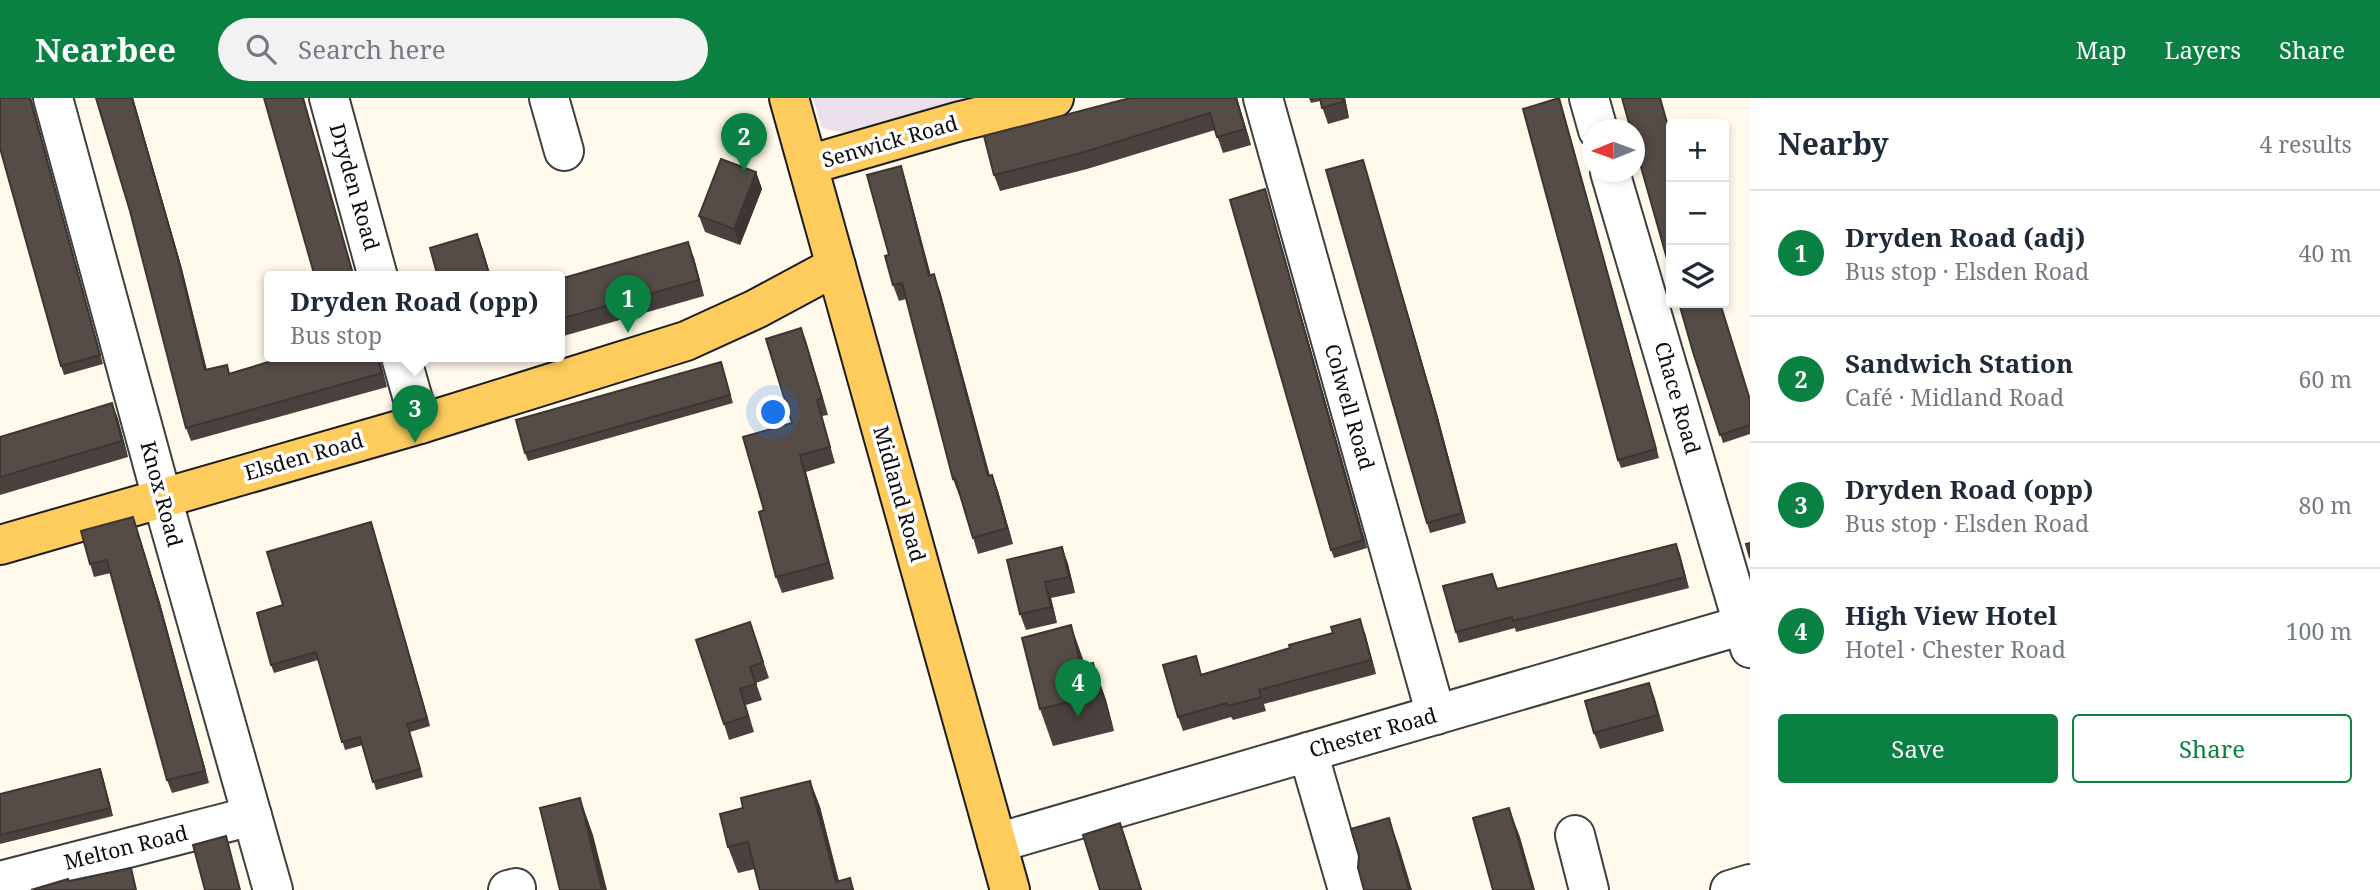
<!DOCTYPE html>
<meta charset="utf-8">
<style>
body{margin:0;font-family:"Noto Serif",serif;background:#f2f2f3;color:#1f2937}
.controls{position:absolute;right:21px;top:21px;display:grid;overflow:hidden;border-radius:7px;box-shadow:0 4px 10px #0003}
.controls button{width:63px;height:63px;display:grid;place-items:center;padding:0;border:0;border-bottom:2px solid #e0e1e3;background:#fff;color:#1f2937;font:35px sans-serif}
.compass{position:absolute;left:1582px;top:21px;width:63px;height:63px;border-radius:50%;background:#fff;box-shadow:0 4px 10px #0003;rotate:269deg}
.you{position:absolute;left:774px;top:315px;width:24px;height:24px;margin:-18px;border:5px solid #fff;border-radius:50%;background:#1a73e8;box-shadow:0 0 0 10px #1a73e833}
.badge{display:grid;place-items:center;width:46px;height:46px;border-radius:50%;background:#0b8043;color:#fff;font-size:23px;font-weight:700}
.pin{position:absolute;translate:-50% -58px;filter:drop-shadow(0 2px 4px #0008)}
.pin::after{content:'';position:absolute;top:37px;width:24px;height:21px;background:inherit;clip-path:polygon(0 0,100% 0,50% 100%)}
.popup{position:absolute;left:264px;top:173px;width:301px;height:91px;box-sizing:border-box;display:grid;place-content:center;border-radius:7px;background:#fff;filter:drop-shadow(0 2px 5px #0005);font-size:23px;white-space:nowrap;color:#747a83}
.popup b{font-size:26px;color:#1f2937}
.popup::after{content:'';position:absolute;left:50%;top:100%;margin-left:-14px;border:14px solid transparent;border-top-color:#fff}
.list{margin:0;padding:0;list-style:none}
h2{display:flex;justify-content:space-between;align-items:center;height:91px;margin:0;padding:0 28px;font-size:30px}
h2 small{font-size:23px;font-weight:400;color:#747a83}
.list li{display:grid;grid-template-columns:46px 1fr auto;gap:21px;align-items:center;box-sizing:border-box;height:126px;padding:0 28px;border-top:2px solid #e0e1e3}
.list b{display:block;font-size:26px;white-space:nowrap}
.list p{margin:0;font-size:23px;white-space:nowrap;color:#747a83}
.list em{font-size:23px;font-style:normal;color:#747a83}
.actions{display:flex;gap:14px;padding:21px 28px}
.actions a{flex:1;padding:16px 0;border:2px solid #0b8043;border-radius:7px;text-align:center;font-size:24px;color:#0b8043}
.actions .main{background:#0b8043;color:#fff}
.icon{flex:none;width:38px;height:38px;fill:none;stroke:currentColor;stroke-width:2;stroke-linecap:round;stroke-linejoin:round}
.map{position:relative;flex:none;width:1750px;height:792px;overflow:hidden}
header{display:flex;align-items:center;gap:42px;box-sizing:border-box;height:98px;padding:0 35px;background:#0b8043;color:#fff}
header strong{font-size:33px}
nav{display:flex;gap:38px;margin-inline-start:auto;font-size:24px}
.search{width:490px;height:63px;background:#f2f2f3;display:flex;align-items:center;gap:18px;box-sizing:border-box;padding:0 24px;border-radius:38px;color:#747a83;font-size:26px}
main{display:flex}
aside{flex:1;background:#fff}
.map>svg:first-child{display:block}
.industrial{fill:#e9e0eb}
.lines{fill:none;stroke-linecap:round;stroke-linejoin:round}
.minor-casing{stroke:#3f3f3f;stroke-width:42}
.major-casing{stroke:#1d1d1d;stroke-width:42}
.minor{stroke:#fff;stroke-width:38}
.major{stroke:#fdcc5d;stroke-width:38}
.wall{fill:#49413e}
.shaded-wall{fill:#3c3532}
.building{fill:#554c48;stroke:#3c3532;stroke-width:2}
.labels{text-anchor:middle;stroke-width:7;stroke-linejoin:round;paint-order:stroke}
.street-label{font-size:21px;fill:#0c0c0c;stroke:#fff}
</style>
<header>
<strong>Nearbee</strong>
<div class="search"><svg class="icon" aria-label="search" viewBox="0 0 24 24"><circle cx="10" cy="10" r="6"/><path d="M15 15l6 6"/></svg>Search here</div>
<nav><a>Map</a><a>Layers</a><a>Share</a></nav>
</header>
<main>
<div class="map">
<svg width="1750" height="792" viewBox="0 0 1750 792">
<rect width="100%" height="100%" fill="#fffaeb"/>
<path class="industrial" d="M813 0H982L857 37 822 30Z"/>
<g class="lines">
<g class="minor-casing">
<g id="minor">
<path d="M53 0 162 400 273 792"/>
<path d="M329 0 378 179"/>
<path d="M549 0 564 53"/>
<path d="M1263 0 1436 617"/>
<path d="M1589 0 1598 32"/>
<path d="M1610 74 1750 550"/>
<path d="M401 259 420 326"/>
<path d="M1308 654 1348 792"/>
<path d="M1575 737 1589 792"/>
<path d="M997 745 1750 525"/>
<path d="M0 783 252 718"/>
<path d="M508 792 516 790V792"/>
<path d="M1730 792 1750 786"/>
</g>
</g>
<g class="major-casing">
<g id="major">
<path d="M789 0 1010 792"/>
<path d="M808 67 957 24 1054 0"/>
<path d="M0 447 420 326 686 243 756 211 836 168"/>
</g>
</g>
<use href="#minor" class="minor"/>
<use href="#major" class="major"/>
</g>
<g class="wall">
<path d="M0 0H31L103 266 64 277 61 268Z"/>
<path d="M96 0H133L182 171 207 272 230 275 275 262V259H379L387 289 191 343 186 330 130 113Z"/>
<path d="M1130 0H1237L1251 47 1223 55 1215 32 1087 71 1000 93 994 77 1113 5Z"/>
<path d="M1309 0H1345L1349 20 1328 26 1320 3 1311 5Z"/>
<path d="M1562 9 1659 360 1621 370 1618 362Z"/>
<path d="M1363 62 1436 312 1466 425 1430 435 1427 425Z"/>
<path d="M901 68 906 84 931 178 940 193 990 378 992 377 998 393 1013 446 978 456 960 397H959L953 381 906 201 899 203 893 187 889 157Z"/>
<path d="M756 74 762 91 740 147 705 134 699 118Z"/>
<path d="M1265 91 1367 450 1334 460 1331 452Z"/>
<path d="M694 160 704 198 560 239V181Z"/>
<path d="M801 230 828 317 822 318 835 365 806 374 834 481 782 495 776 479 764 412 792 325Z"/>
<path d="M1693 254 1750 300V336L1723 345Z"/>
<path d="M464 259H478L465 262Z"/>
<path d="M721 264 733 305 528 363 525 355Z"/>
<path d="M112 305 118 321 128 359 0 397V339Z"/>
<path d="M137 431 160 505 209 685 172 695 167 682 111 475 94 479 90 466Z"/>
<path d="M374 433 430 628 410 634 423 679 376 692 363 647 345 652 318 562 274 575 271 567 283 507Z"/>
<path d="M1676 446 1689 490 1516 534 1515 530 1459 545 1456 534 1498 491Z"/>
<path d="M1062 449 1068 466 1075 495 1051 500 1057 525 1026 532 1020 516Z"/>
<path d="M750 524 769 580 756 585 762 602 746 607 754 634 729 642 724 626Z"/>
<path d="M1365 535 1376 576 1264 606 1266 613 1233 622 1231 619 1183 633 1178 619 1202 576 1290 550Z"/>
<path d="M1093 565 1106 602 1114 633 1053 648 1040 611 1085 567Z"/>
<path d="M1649 585 1664 633 1600 651 1594 635Z"/>
<path d="M103 680 113 718 0 746V696Z"/>
<path d="M810 683 820 709 839 783 850 780 854 792H760L755 771 738 775 728 749 743 710Z"/>
</g>
<g class="shaded-wall">
<path d="M30 0H31L103 266 100 257Z"/>
<path d="M132 0H133L182 171 210 286 205 272Z"/>
<path d="M1236 0H1237L1251 47 1245 31Z"/>
<path d="M1342 0H1345L1349 20 1343 4Z"/>
<path d="M1559 0 1562 9 1659 360 1656 351Z"/>
<path d="M1363 62 1436 312 1466 425 1462 415Z"/>
<path d="M901 68 906 84 935 194 929 178Z"/>
<path d="M756 74 762 91 740 147 734 131Z"/>
<path d="M1265 91 1268 100 1367 450 1363 442Z"/>
<path d="M477 136 483 152 491 179H490Z"/>
<path d="M688 144 694 160 704 198 699 182Z"/>
<path d="M934 176 940 193 994 394 988 378Z"/>
<path d="M801 230 807 246 828 317 822 300Z"/>
<path d="M377 259H379L387 289 382 275Z"/>
<path d="M112 305 118 321 128 359 122 343Z"/>
<path d="M800 357 806 374 834 481 828 465Z"/>
<path d="M992 377 998 393 1013 446 1007 430Z"/>
<path d="M133 419 160 505 209 685 205 673Z"/>
<path d="M371 424 374 433 430 628 427 620Z"/>
<path d="M1676 446 1680 456 1689 490 1685 479Z"/>
<path d="M1062 449 1068 466 1075 495 1069 479Z"/>
<path d="M1045 484 1051 500 1057 525 1051 509Z"/>
<path d="M1360 521 1365 535 1376 576 1371 562Z"/>
<path d="M1071 527 1084 564 1093 598 1081 568Z"/>
<path d="M1093 565 1106 602 1114 633 1101 596Z"/>
<path d="M1649 585 1655 601 1664 633 1658 617Z"/>
<path d="M100 671 103 680 113 718 110 710Z"/>
<path d="M810 683 820 709 841 792 836 784Z"/>
<path d="M580 700 593 737 607 792H602Z"/>
<path d="M1509 710 1520 739 1535 792H1533Z"/>
<path d="M1389 720 1399 749 1412 792H1409Z"/>
<path d="M1120 725 1126 741 1142 792H1141Z"/>
</g>
<g class="building">
<path d="M0 0H30L100 257 61 268 0 50Z"/>
<path d="M96 0H132L177 157 205 272 227 267 229 276 275 262V259H377L382 275 186 330 130 113Z"/>
<path d="M264 0H303L353 176 344 179H315Z"/>
<path d="M1130 0H1236L1245 31 1217 39 1210 15 1081 55 994 77 984 38Z"/>
<path d="M1320 0H1342L1343 4 1322 10Z"/>
<path d="M1559 0 1656 351 1618 362 1523 11Z"/>
<path d="M1622 0H1660L1671 39V175L1634 44V32H1631Z"/>
<path d="M721 61 756 74 734 131 699 118Z"/>
<path d="M1363 62 1432 302 1462 415 1427 425 1326 72Z"/>
<path d="M901 68 929 178 934 176 988 378 992 377 1007 430 973 440 955 380 953 381 902 185 893 187 885 158 889 157 867 77Z"/>
<path d="M1265 91 1363 442 1331 452 1230 102Z"/>
<path d="M477 136 490 179H438L430 150Z"/>
<path d="M688 144 699 182 560 221V181Z"/>
<path d="M1679 205H1720L1750 302V327L1720 337 1693 254Z"/>
<path d="M801 230 822 300 817 302 830 349 800 357 828 465 776 479 759 414 764 412 743 339 792 325 766 241Z"/>
<path d="M721 264 730 297 525 355 516 322Z"/>
<path d="M112 305 122 343 0 379V339Z"/>
<path d="M133 419 155 492 205 673 167 682 107 462 90 466 81 433Z"/>
<path d="M371 424 427 620 407 626 420 671 373 684 360 639 342 644 316 554 271 567 257 515 283 507 267 454Z"/>
<path d="M1750 445V460L1746 446Z"/>
<path d="M1676 446 1685 479 1513 523 1512 519 1456 534 1443 488 1492 476 1497 491Z"/>
<path d="M1062 449 1069 479 1045 484 1051 509 1020 516 1007 462Z"/>
<path d="M1360 521 1371 562 1259 592 1261 599 1228 608 1227 605 1178 619 1163 567 1196 558 1201 577 1290 550 1289 547 1333 535 1331 529Z"/>
<path d="M750 524 763 564 750 569 756 586 740 591 748 618 724 626 696 542Z"/>
<path d="M1071 527 1081 568 1093 565 1101 596 1040 611 1022 540Z"/>
<path d="M1649 585 1658 617 1594 635 1585 603Z"/>
<path d="M100 671 110 710 0 737V696Z"/>
<path d="M810 683 836 784 850 780 853 792H760L748 744 728 749 720 716 743 710 741 700Z"/>
<path d="M580 700 602 792H560L540 710Z"/>
<path d="M1509 710 1533 792H1493L1473 720Z"/>
<path d="M1389 720 1409 792H1364L1358 770 1359 757 1351 731Z"/>
<path d="M1120 725 1141 792H1100L1083 737Z"/>
<path d="M226 738 240 792H205L193 747Z"/>
<path d="M131 770 136 792H31L68 781 69 783Z"/>
</g>
<g class="labels">
<g class="street-label">
<text transform="translate(890 44) rotate(-16)" y="7">Senwick Road</text>
<text transform="translate(354 89) rotate(74)" y="7">Dryden Road</text>
<text transform="translate(1677 300) rotate(74)" y="7">Chace Road</text>
<text transform="translate(1349 309) rotate(74)" y="7">Colwell Road</text>
<text transform="translate(304 359) rotate(-16)" y="7">Elsden Road</text>
<text transform="translate(161 396) rotate(75)" y="7">Knox Road</text>
<text transform="translate(899 396) rotate(74)" y="7">Midland Road</text>
<text transform="translate(1373 635) rotate(-16)" y="7">Chester Road</text>
<text transform="translate(126 750) rotate(-14)" y="7">Melton Road</text>
</g>
</g>
</svg>
<div class="controls">
<button>+</button>
<button>−</button>
<button><svg class="icon" aria-label="layers" viewBox="0 0 24 24"><path d="M12 4l9 5-9 5-9-5zM3 14l9 5 9-5"/></svg></button>
</div>
<svg class="compass" viewBox="-18 -18 36 36"><path d="M0-13l5 13h-10z" fill="#e53935"/><path d="M0 13l5-13h-10z" fill="#747a83"/></svg>
<div class="you"></div>
<div class="pin badge" style="left:628px;top:235px">1</div>
<div class="pin badge" style="left:744px;top:73px">2</div>
<div class="pin badge" style="left:415px;top:345px">3</div>
<div class="popup"><b>Dryden Road (opp)</b>Bus stop</div>
<div class="pin badge" style="left:1078px;top:619px">4</div>
</div>
<aside>
<h2>Nearby<small>4 results</small></h2>
<ul class="list">
<li><span class="badge">1</span><div><b>Dryden Road (adj)</b><p>Bus stop · Elsden Road</p></div><em>40 m</em></li>
<li><span class="badge">2</span><div><b>Sandwich Station</b><p>Café · Midland Road</p></div><em>60 m</em></li>
<li><span class="badge">3</span><div><b>Dryden Road (opp)</b><p>Bus stop · Elsden Road</p></div><em>80 m</em></li>
<li><span class="badge">4</span><div><b>High View Hotel</b><p>Hotel · Chester Road</p></div><em>100 m</em></li>
</ul>
<div class="actions"><a class="main">Save</a><a>Share</a></div>
</aside>
</main>
